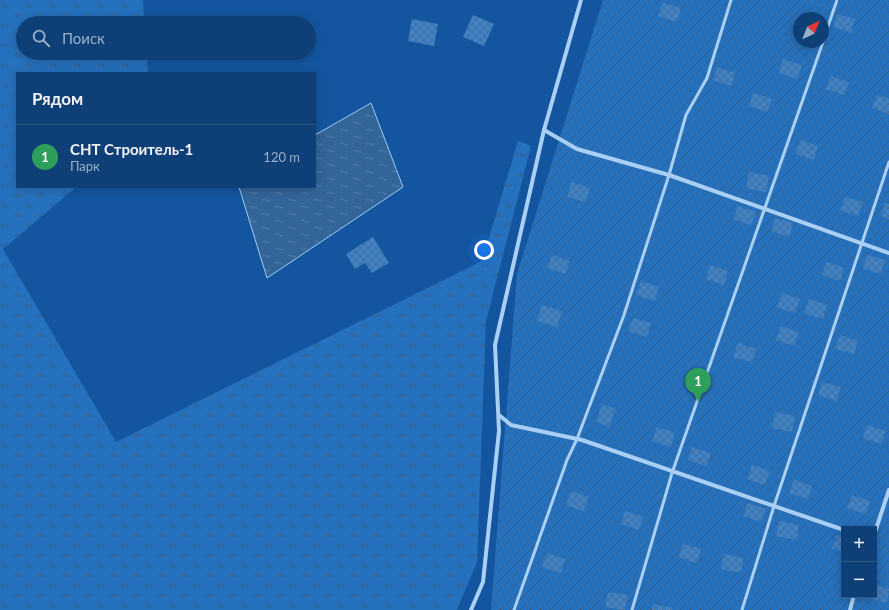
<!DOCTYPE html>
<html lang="ru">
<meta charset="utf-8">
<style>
body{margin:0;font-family:Lato,sans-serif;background:#17477c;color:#f1f3f6}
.controls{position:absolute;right:12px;bottom:12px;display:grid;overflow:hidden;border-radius:0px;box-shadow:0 2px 10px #0003}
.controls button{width:36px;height:36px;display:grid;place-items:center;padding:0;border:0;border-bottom:1px solid #2e5989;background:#0e4077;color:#f1f3f6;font:20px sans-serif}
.compass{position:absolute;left:793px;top:12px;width:36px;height:36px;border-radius:50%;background:#0e4077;box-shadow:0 2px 10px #0003;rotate:43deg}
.you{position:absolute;left:484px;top:250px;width:14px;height:14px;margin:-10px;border:3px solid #fff;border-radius:50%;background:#1a73e8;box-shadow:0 0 0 6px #1a73e833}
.badge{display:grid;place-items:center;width:26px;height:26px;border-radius:50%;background:#ffce6d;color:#fff;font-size:13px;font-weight:700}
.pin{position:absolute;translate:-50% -33px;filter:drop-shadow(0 1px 2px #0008)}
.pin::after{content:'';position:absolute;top:21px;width:14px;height:12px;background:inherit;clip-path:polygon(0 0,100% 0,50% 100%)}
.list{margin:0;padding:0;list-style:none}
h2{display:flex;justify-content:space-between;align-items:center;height:52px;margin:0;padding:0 16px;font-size:17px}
h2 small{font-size:13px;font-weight:400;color:#9bafc6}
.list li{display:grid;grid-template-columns:26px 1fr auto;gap:12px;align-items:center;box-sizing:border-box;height:64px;padding:0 16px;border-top:1px solid #2e5989}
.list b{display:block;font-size:15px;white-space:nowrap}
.list p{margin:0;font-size:13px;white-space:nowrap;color:#9bafc6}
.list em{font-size:13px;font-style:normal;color:#9bafc6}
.icon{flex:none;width:22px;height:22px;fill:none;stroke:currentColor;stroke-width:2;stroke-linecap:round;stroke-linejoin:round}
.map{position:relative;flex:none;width:889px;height:610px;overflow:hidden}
.search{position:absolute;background:#0e4077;box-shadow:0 2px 10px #0003;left:16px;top:16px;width:300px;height:44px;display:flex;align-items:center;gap:10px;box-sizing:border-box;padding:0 14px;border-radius:22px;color:#9bafc6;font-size:15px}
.panel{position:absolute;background:#0e4077;box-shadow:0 2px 10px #0003;left:16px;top:72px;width:300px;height:116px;border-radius:0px}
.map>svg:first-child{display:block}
.grass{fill:url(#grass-tufts)}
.garden{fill:url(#garden-furrows);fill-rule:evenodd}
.water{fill:url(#water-ripples);stroke:#9ccaf7}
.building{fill:url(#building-cross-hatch)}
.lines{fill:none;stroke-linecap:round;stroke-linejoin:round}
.lane{stroke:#aacff4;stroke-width:3}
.street{stroke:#aacff4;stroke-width:4}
</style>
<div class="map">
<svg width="889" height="610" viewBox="0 0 889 610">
<defs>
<pattern id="grass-tufts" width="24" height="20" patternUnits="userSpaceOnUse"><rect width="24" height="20" fill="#2671bd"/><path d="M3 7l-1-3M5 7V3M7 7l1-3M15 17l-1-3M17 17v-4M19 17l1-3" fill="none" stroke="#3b5d7f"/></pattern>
<pattern id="garden-furrows" width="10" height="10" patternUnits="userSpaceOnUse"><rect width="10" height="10" fill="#2671bd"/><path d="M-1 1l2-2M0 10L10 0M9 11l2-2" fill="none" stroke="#3b5d7f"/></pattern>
<pattern id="water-ripples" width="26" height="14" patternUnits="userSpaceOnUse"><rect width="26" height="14" fill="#346599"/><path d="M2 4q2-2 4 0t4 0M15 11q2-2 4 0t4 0" fill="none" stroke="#527ca8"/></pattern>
<pattern id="building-cross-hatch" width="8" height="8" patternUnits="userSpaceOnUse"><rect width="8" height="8" fill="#4082c6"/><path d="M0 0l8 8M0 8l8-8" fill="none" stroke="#456c95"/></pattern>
</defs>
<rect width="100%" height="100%" fill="#13569f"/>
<path class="grass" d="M0 0H143L144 23H23V53H147L148 73H17V187H76L3 249 116 442 482 261 518 141 531 146 486 321 477 562 457 610H0Z"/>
<path class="garden" d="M603 0H889V610H491L517 274ZM799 18H823V42H799ZM844 529H874V595H844Z"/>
<path class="water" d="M371 103 403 187 267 278 239 187H315V135Z"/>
<g class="building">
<path d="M663 3 681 8 677 22 658 16Z"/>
<path d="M837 14 855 19 851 33 833 27Z"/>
<path d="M473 15 494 24 484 46 463 37Z"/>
<path d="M412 19 438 24 434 46 408 41Z"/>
<path d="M783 59 802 65 797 79 779 73Z"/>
<path d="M717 67 735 73 731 86 713 80Z"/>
<path d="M831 76 849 82 844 95 826 89Z"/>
<path d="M753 93 772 99 767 112 749 106Z"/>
<path d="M877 95 889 99V114L872 108Z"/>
<path d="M800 140 818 146 814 160 796 154Z"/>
<path d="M749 172 769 176 766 192 746 188Z"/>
<path d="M572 182 590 188 585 202 567 196Z"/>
<path d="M845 197 863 202 858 216 840 210Z"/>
<path d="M885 203 889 204V219L881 216Z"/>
<path d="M738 206 756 212 751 225 733 219Z"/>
<path d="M775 218 793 223 789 237 771 231Z"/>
<path d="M373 237 389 263 372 273 365 263 355 269 346 254Z"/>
<path d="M552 255 570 261 565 274 547 268Z"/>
<path d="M867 255 885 260 881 274 863 268Z"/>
<path d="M826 262 844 268 840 281 822 275Z"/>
<path d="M710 265 728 271 724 285 706 279Z"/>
<path d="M641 281 659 287 655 301 636 295Z"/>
<path d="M782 293 800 299 795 313 777 307Z"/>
<path d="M809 299 827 305 823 319 804 313Z"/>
<path d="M542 305 562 311 557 327 537 321Z"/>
<path d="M633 318 651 323 647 337 628 331Z"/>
<path d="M781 326 799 332 794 346 776 340Z"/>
<path d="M840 335 858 341 854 354 835 349Z"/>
<path d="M738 343 756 349 752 362 733 357Z"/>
<path d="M822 382 841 387 836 401 818 395Z"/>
<path d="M602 404 616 409 609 427 596 422Z"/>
<path d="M775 412 795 416 792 432 772 428Z"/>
<path d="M867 425 886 431 881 444 863 438Z"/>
<path d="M657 427 675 433 670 447 652 441Z"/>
<path d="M692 447 711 453 706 466 688 460Z"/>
<path d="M752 465 770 471 765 485 747 479Z"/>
<path d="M794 480 812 486 808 499 789 493Z"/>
<path d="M571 491 589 497 584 511 566 505Z"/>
<path d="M852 495 870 501 866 514 847 508Z"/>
<path d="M748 503 766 509 761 522 743 516Z"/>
<path d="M625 511 643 517 639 530 621 524Z"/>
<path d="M779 521 799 525 796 540 776 536Z"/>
<path d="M837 535 844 537V552L832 548Z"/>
<path d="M683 544 701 549 697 563 679 557Z"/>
<path d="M547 553 565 559 561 573 542 567Z"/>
<path d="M724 554 744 558 741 573 721 569Z"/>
<path d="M874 584 889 589 887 603 869 598V595H874Z"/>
<path d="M608 592 628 595 625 610 605 607Z"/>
<path d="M653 604 673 608 672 610H652Z"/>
</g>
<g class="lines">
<g class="lane">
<path d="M823 41 837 0"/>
<path d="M514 610 567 460 577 439 624 315 669 175 686 115 707 78 731 0"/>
<path d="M632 610 672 473 823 42"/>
<path d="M742 610 774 506 889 162"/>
</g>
<g class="street">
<path d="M544 130 577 149 669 175 889 253"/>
<path d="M499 415 511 425 582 440 844 530"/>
<path d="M874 535 889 490"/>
<path d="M471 610 483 582 499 431 495 345 544 130 581 0"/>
<path d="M850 610 854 595"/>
</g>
</g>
</svg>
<div class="controls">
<button>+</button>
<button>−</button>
</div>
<svg class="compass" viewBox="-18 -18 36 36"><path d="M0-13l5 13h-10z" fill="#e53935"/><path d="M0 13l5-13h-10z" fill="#9bafc6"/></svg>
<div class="you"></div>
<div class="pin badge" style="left:698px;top:401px;background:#2e9e5b">1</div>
<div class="search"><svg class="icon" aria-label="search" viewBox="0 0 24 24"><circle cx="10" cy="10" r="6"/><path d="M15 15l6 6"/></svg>Поиск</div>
<section class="panel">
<h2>Рядом<small></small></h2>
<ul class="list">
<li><span class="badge" style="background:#2e9e5b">1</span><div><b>СНТ Строитель-1</b><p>Парк</p></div><em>120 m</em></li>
</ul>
</section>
</div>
